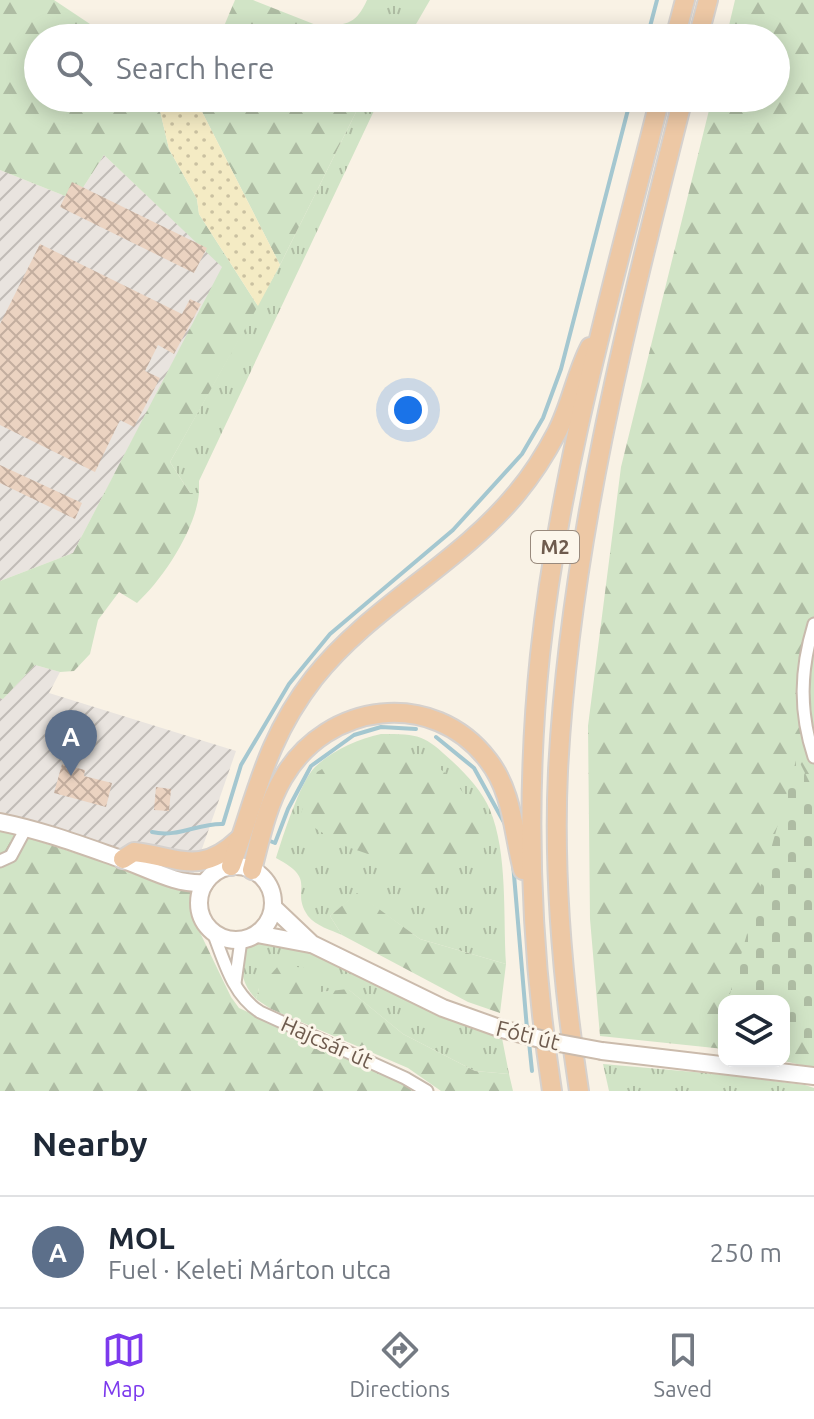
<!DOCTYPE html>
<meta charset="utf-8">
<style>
body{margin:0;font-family:Ubuntu,sans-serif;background:#f2f2f3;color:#1f2937}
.controls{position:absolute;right:24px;bottom:24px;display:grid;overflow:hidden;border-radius:16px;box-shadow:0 4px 20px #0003}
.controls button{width:72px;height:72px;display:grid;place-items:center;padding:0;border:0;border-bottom:2px solid #e0e1e3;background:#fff;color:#1f2937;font:40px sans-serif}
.you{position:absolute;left:408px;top:410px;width:28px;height:28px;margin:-20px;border:6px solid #fff;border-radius:50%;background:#1a73e8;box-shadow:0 0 0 12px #1a73e833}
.badge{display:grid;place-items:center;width:52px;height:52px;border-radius:50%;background:#7c3aed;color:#fff;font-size:26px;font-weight:700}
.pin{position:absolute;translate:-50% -66px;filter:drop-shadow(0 2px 4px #0008)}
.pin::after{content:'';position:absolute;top:42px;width:28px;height:24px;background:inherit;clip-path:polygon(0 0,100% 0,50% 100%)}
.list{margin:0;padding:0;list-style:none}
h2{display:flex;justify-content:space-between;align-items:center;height:104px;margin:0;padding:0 32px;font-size:34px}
h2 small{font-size:26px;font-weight:400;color:#747a83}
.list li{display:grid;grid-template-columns:52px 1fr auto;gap:24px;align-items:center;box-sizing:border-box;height:112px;padding:0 32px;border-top:2px solid #e0e1e3}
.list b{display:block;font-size:30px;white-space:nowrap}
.list p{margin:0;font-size:26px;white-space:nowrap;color:#747a83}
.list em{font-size:26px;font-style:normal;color:#747a83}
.icon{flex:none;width:44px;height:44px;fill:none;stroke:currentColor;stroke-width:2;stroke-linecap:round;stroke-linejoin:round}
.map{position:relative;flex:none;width:814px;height:1091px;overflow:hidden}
.search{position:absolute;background:#fff;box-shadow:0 4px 20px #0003;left:24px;right:24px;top:24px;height:88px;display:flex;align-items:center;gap:20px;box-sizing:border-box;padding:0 28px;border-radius:44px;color:#747a83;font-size:30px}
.sheet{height:216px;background:#fff}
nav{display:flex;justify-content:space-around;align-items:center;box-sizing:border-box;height:112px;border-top:2px solid #e0e1e3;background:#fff;font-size:22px;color:#747a83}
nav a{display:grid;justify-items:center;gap:4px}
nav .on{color:#7c3aed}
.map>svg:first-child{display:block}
.industrial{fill:url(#industrial-furrows)}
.grass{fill:url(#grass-tufts)}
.forest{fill:url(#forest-firs)}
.sand{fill:url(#sand-dots)}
.cemetery{fill:url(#cemetery-stones)}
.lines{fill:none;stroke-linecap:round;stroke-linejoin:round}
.stream{stroke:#a4c7d0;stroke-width:4}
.building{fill:url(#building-cross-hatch)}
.minor-casing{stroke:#c8baad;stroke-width:15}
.secondary-casing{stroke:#cbbbac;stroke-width:20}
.trunk-casing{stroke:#d6d1cd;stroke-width:22}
.minor{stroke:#fff;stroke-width:11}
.secondary{stroke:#fff;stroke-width:16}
.trunk{stroke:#edc8a5;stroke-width:18}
.secondary-bridge-casing{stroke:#cbbbac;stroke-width:20;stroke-linecap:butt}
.secondary-bridge{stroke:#fff;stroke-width:16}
.labels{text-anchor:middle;stroke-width:6;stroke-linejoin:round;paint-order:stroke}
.shield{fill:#fcf6eb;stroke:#998a7d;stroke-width:2}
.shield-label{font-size:20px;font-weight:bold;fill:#6e5b4e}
.street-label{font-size:22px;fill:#6e5b4e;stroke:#fcf6eb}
</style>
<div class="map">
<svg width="814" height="1091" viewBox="0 0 814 1091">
<defs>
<pattern id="industrial-furrows" width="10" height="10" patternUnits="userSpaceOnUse" patternTransform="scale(2)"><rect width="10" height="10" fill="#e9e4df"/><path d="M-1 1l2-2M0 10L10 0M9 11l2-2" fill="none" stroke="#c1bcb7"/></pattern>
<pattern id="grass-tufts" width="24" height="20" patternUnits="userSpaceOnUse" patternTransform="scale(2)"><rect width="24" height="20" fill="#d1e4c6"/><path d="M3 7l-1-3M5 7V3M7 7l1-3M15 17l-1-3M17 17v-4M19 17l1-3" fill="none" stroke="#aebca3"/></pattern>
<pattern id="forest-firs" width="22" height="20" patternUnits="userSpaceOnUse" patternTransform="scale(2)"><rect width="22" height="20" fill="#d1e4c6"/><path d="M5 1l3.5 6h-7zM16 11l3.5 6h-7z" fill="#aebca3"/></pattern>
<pattern id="sand-dots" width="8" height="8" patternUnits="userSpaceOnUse" patternTransform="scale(2)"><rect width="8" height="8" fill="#f4ebc4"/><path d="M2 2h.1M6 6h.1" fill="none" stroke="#cac1a1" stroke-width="1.8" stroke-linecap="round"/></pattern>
<pattern id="cemetery-stones" width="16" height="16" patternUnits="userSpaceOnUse" patternTransform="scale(2)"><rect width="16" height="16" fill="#d1e4c6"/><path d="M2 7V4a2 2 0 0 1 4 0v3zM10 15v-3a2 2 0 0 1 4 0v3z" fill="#aebca3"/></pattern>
<pattern id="building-cross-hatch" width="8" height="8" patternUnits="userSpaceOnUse" patternTransform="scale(2)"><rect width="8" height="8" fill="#ebd3c1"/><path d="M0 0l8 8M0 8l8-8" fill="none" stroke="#c3ae9f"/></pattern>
</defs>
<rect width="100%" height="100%" fill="#f9f2e5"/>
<g class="industrial">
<path d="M104 155 223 267 73 553 0 581V170L75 200Z"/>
<path d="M35 665 60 672 49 693 236 751 188 889 0 829V698L3 699Z"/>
</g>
<g class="grass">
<path d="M367 0H430L408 38H349L317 25C344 25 355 27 367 0Z"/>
<path d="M363 98H380L199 481V493H190L170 462 280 265Z"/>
<path d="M381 734C420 734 424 735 452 761 466 774 483 792 490 810 508 853 503 917 506 964L420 939 357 894 330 916 342 935C331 930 316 926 308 916 289 889 320 881 276 858 283 836 300 782 315 767 333 750 358 739 381 734Z"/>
<path d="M268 939 309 951 439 1014 502 1038 509 1074 475 1071 403 1034 349 990 321 992 259 988 256 999C240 983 236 959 251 941Z"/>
<path d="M603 1064 728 1075 805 1085 814 1088V1091H609Z"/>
</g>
<g class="forest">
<path d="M0 0H54L111 38H38V98H157L169 149 197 199 199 214 258 306 170 462 190 493H199C196 529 163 579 137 603L119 592 98 620 90 654 74 671 60 672 35 665 3 699 0 698V581L73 553 222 267 104 155 75 200 0 170Z"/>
<path d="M235 0H253L349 38H219Z"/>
<path d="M735 0H814V1068L784 1061V1001H724V1049L600 1036 590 919 588 726 621 467 712 98H776V38H726Z"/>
<path d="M195 98H363L280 265Z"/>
<path d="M383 742H406L412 747 404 758 430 761 454 780 478 814 484 851 436 879 403 881 391 862 342 845 299 818 317 772 361 746Z"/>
<path d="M0 829 188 889 199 898 193 918 231 997 239 1008 419 1091H0Z"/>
<path d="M357 893 420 939 506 964 500 1013 468 1002 342 935 330 916Z"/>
<path d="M279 965 306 968 321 992 348 989 403 1034 475 1071 509 1074 513 1091H441L408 1068 271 1009 256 999 259 988Z"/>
</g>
<path class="sand" d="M157 98H180L192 105 195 98 280 265 258 306 199 214 197 199 169 149Z"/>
<path class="cemetery" d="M797 757 814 791V1041L784 1032V1001H728Z"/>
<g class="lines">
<g class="stream">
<path d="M647 38 657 0"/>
<path d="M436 737 474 768 506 826"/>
<path d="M152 832C178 838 198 823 223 824L241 765 289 684 330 634 453 530 522 454 543 418 561 369 631 98"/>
<path d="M270 841 275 843 288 809 311 766 354 735 381 727 416 729"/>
<path d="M513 863 527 1029"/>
<path d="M529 1042 532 1071"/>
</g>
</g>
<g class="building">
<path d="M72 182 207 248 194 273 60 207Z"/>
<path d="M40 244 182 314 190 299 201 304 174 354 158 345 145 371 160 378 134 427 120 420 95 472 0 425V324Z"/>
<path d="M0 465 82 503 75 519 0 483Z"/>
<path d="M62 764 85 770 84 776 112 783 106 807 54 793Z"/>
<path d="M156 787 171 789 169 811 154 810Z"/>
</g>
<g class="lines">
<g class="minor-casing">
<g id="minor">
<path d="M814 624C800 670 799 712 814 757"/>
<path d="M0 861 11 856 26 828"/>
<path d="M213 932C224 961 233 995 260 1012L405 1078 427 1091"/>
<path d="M235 983 241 940"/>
</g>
</g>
<g class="secondary-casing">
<g id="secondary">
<path d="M0 822C41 830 81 845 121 859 148 868 175 885 205 883"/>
<circle cx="236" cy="903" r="37"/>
<path d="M273 907 312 944 443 1008 502 1029"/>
<path d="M257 934 310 944"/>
<path d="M602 1051 814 1076"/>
</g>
</g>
<g class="trunk-casing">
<g id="trunk">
<path d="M675 38 685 0"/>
<path d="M698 38 708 0"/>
<path d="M123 859 134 852C179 857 200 876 238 840"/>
<path d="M231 866C257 795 265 741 314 678 371 606 459 564 517 493 532 475 546 453 557 432 571 405 576 374 590 347"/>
<path d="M252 870C260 839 267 805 283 778 327 702 433 688 488 760 513 792 513 832 523 870"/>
<path d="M552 1091C530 947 525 801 540 655 560 467 614 282 660 98"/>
<path d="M579 1091C563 986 553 877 558 771 570 541 627 320 683 98"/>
</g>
</g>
<use href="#minor" class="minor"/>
<use href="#secondary" class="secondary"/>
<use href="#trunk" class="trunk"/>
<g class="secondary-bridge-casing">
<path id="secondary-bridge" d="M502 1029 548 1041 602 1051"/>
</g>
<use href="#secondary-bridge" class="secondary-bridge"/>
</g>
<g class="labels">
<rect class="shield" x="531" y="531" width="48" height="32" rx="6"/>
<g class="shield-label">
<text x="555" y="554">M2</text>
</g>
<g class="street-label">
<text transform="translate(528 1035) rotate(14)" y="8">Fóti út</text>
<text transform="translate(327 1042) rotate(24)" y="8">Hajcsár út</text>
</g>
</g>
</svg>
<div class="controls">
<button><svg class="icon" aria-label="layers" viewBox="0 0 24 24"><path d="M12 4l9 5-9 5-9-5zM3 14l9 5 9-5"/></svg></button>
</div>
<div class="you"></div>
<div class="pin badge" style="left:71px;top:776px;background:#5c6f8a">A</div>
<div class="search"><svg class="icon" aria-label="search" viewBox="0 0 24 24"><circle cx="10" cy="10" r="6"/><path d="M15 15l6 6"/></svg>Search here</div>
</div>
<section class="sheet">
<h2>Nearby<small></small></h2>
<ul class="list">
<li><span class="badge" style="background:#5c6f8a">A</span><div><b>MOL</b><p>Fuel · Keleti Márton utca</p></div><em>250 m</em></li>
</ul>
</section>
<nav>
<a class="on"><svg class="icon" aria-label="map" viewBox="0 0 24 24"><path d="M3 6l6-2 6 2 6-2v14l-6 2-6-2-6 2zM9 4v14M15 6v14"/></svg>Map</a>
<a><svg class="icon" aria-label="directions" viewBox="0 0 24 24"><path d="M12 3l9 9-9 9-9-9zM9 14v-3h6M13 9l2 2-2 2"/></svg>Directions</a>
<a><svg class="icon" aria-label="saved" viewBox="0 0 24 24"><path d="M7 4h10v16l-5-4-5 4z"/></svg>Saved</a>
</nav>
